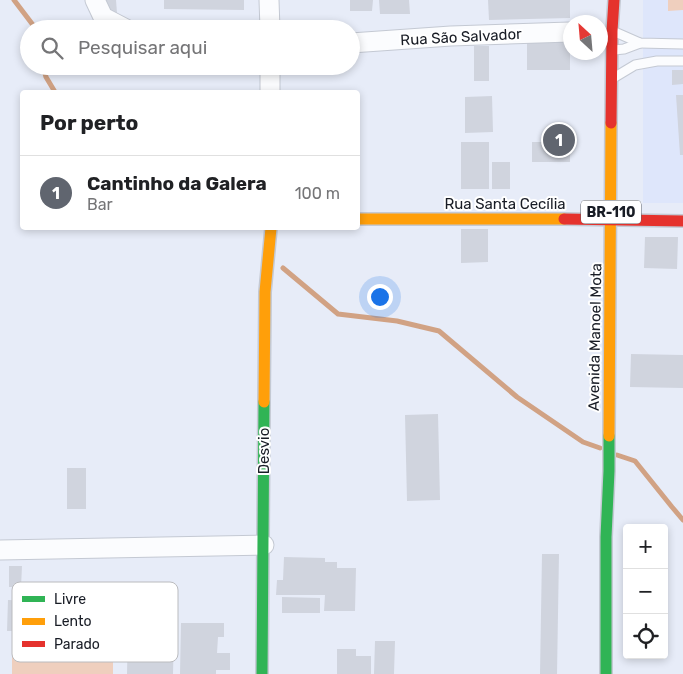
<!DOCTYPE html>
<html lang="pt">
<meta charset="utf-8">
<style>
body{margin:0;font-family:Rubik,sans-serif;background:#f6f6f6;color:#202124}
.controls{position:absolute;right:15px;bottom:15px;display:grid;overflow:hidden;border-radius:5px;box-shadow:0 2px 8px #0003}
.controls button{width:45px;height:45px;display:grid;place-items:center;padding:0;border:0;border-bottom:1px solid #e0e0e0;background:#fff;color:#202124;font:25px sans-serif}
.compass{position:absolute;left:563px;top:15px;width:45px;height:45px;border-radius:50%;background:#fff;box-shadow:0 2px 8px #0003;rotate:334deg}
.you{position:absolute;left:379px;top:296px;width:18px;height:18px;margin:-12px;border:4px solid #fff;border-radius:50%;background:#1a73e8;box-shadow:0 0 0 8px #1a73e833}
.badge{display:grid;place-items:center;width:32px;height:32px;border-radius:50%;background:#60656f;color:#fff;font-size:16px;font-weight:700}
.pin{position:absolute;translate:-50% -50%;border:2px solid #fff;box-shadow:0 1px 5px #0006}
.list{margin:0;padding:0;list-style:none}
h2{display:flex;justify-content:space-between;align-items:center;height:65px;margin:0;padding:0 20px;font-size:21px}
h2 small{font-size:16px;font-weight:400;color:#757577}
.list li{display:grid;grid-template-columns:32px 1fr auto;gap:15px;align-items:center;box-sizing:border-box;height:75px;padding:0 20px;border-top:1px solid #e0e0e0}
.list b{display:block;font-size:19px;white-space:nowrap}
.list p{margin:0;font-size:16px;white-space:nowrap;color:#757577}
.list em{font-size:16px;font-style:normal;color:#757577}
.icon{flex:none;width:28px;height:28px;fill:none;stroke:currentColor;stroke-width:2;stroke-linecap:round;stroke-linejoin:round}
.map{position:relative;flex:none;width:683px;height:674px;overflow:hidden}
.search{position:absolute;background:#fff;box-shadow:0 2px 8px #0003;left:20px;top:20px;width:340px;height:55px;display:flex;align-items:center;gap:12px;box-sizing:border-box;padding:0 18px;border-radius:28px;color:#757577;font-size:19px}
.panel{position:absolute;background:#fff;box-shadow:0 2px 8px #0003;left:20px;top:90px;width:340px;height:140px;border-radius:5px}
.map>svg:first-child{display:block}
.built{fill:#dee6fb}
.green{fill:#efcfbe}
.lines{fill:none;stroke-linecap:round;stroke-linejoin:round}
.stream{stroke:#d1a284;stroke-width:5}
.building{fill:#d0d4de}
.lane-casing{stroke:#c4c9d3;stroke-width:11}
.street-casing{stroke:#c4c9d3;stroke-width:21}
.fast-casing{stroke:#c4c9d3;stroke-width:14}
.slow-casing{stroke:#c4c9d3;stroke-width:14}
.jam-casing{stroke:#c4c9d3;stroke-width:14}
.lane{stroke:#fbfcfe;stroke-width:9}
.street{stroke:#fbfcfe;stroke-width:19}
.fast{stroke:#30b455;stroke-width:11}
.slow{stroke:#ff9f0a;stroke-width:11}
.jam{stroke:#e5322d;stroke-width:11}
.labels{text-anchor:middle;stroke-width:4;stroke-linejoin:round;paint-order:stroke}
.shield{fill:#fff;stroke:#5d6066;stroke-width:1}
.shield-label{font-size:14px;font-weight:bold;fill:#181c25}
.street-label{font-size:15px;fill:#181c25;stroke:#fff}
.key{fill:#fff;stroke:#babbbe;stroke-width:1}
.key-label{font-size:14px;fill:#181c25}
</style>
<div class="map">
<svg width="683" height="674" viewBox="0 0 683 674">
<rect width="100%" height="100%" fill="#e7ecf8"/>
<rect class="built" x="643" y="0" width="40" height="203"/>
<g class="green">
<path d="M668 0H683V10L668 11Z"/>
<path d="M113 636V674H12V637Z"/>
</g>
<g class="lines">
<g class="stream">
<path d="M14 0 33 25 34 29"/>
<path d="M43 66 46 77 55 92"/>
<path d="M283 268 338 314 397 321 439 331 517 397 583 442 600 448"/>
<path d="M617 455 635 461 672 507 683 520"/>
</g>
</g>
<g class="building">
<path d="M106 0H116L117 13H107Z"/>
<path d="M164 0H244V10L164 9Z"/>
<path d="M350 0H373L372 11H350Z"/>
<path d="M379 0H409L410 14H380Z"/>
<path d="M488 0H570V18L489 20Z"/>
<rect x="527" y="39" width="43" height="31"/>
<rect x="474" y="46" width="15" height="35"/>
<path d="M672 70H683V84L672 85Z"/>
<path d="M676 95H683V155H680Z"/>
<path d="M492 96 493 132 465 133V97Z"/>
<rect x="551" y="128" width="19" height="11"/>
<rect x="461" y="142" width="28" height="47"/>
<rect x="532" y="142" width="38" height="20"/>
<rect x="492" y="162" width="18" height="27"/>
<path d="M461 229H488V262L461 263Z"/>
<path d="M645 237H678L677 269 644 268Z"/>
<path d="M631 354 683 355V388L630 387Z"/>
<path d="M438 414 440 500 407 501 405 415Z"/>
<rect x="67" y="468" width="19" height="41"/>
<path d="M542 554H559L557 674H540Z"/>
<path d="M284 557 325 558V562H337V568H356L355 611H324L325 595H276L277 580H283Z"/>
<path d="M9 566H22L21 587H9Z"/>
<path d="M282 597 320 598V613H282Z"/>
<path d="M8 600 40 601V631H7Z"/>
<path d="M181 623H224V637H218L217 653H230V670H216V674H180Z"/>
<path d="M128 625H143V632H157V630H174L173 674H127Z"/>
<path d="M375 641H395L394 674H374Z"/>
<path d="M337 649H356V656H371V674H337Z"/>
</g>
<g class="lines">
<g class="lane-casing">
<g id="lane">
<path d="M615 32 640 43 683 44"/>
<path d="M614 50 624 49 640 43"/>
<path d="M615 77 635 65 657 61H683"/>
</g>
</g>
<g class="street-casing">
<g id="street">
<path d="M95 0 103 17 126 29"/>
<path d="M269 0 270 29"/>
<path d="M351 43 451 36 570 32"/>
<path d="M270 66V92"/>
<path d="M0 550 264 545"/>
</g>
</g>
<g class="fast-casing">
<g id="fast">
<path d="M262 674 264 402"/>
<path d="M606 674V537L609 471V436"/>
</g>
</g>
<g class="slow-casing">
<g id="slow">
<path d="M358 219H564"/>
<path d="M264 402 265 292 271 228"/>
<path d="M609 436 611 123"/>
</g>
</g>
<g class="jam-casing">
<g id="jam">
<path d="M611 123 612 31 614 0"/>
<path d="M564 219 683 221"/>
</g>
</g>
<use href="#lane" class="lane"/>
<use href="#street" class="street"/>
<use href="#fast" class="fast"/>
<use href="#slow" class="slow"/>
<use href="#jam" class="jam"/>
</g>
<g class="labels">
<rect class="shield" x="581" y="200.5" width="60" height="23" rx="4"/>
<g class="shield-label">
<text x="611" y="217">BR-110</text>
</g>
<g class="street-label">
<text transform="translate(461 37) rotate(-3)" y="5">Rua São Salvador</text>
<text x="505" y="209">Rua Santa Cecília</text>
<text transform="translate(595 337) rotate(-89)" y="5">Avenida Manoel Mota</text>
<text transform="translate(264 451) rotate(-90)" y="5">Desvio</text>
</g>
</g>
<rect x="12" y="582" width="166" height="80" rx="8" class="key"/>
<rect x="22" y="596" width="23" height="6" fill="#30b455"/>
<rect x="22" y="618" width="23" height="7" fill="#ff9f0a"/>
<rect x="22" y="641" width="23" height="6" fill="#e5322d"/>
<g class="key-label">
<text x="54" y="604">Livre</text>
<text x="54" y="626">Lento</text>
<text x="54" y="649">Parado</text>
</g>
</svg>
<div class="controls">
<button>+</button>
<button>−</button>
<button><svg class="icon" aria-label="locate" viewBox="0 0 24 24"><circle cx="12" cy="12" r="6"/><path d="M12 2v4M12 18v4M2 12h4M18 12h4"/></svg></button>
</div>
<svg class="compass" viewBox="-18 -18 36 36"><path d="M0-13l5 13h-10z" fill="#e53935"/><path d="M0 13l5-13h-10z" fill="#757577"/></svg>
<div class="you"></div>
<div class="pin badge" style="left:559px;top:140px">1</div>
<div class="search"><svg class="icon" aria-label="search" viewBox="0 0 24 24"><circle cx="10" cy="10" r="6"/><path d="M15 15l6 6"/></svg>Pesquisar aqui</div>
<section class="panel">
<h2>Por perto<small></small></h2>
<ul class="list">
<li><span class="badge">1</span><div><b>Cantinho da Galera</b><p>Bar</p></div><em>100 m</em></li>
</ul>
</section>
</div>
